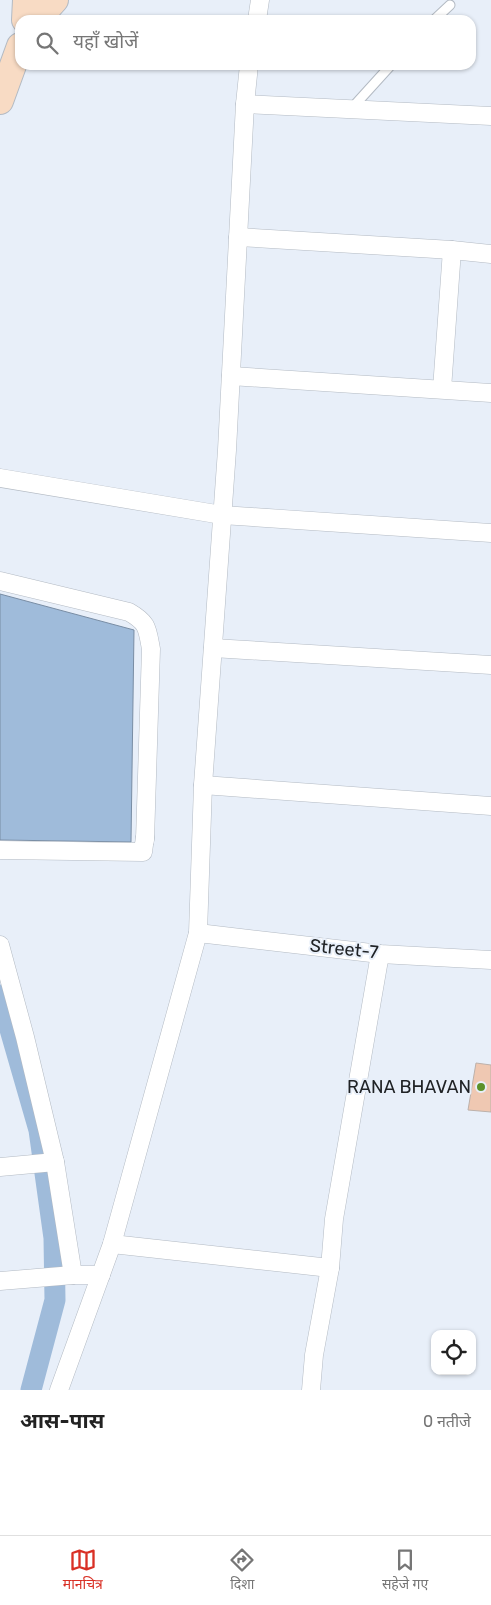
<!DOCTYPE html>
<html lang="hi">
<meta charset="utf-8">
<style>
body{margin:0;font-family:Rubik,"Noto Sans Devanagari",sans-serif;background:#f2f2f2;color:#222}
.controls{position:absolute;right:15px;bottom:15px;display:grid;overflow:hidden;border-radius:10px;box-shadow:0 1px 4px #0004}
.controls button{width:45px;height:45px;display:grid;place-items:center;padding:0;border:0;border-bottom:1px solid #e0e0e0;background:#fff;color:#222;font:25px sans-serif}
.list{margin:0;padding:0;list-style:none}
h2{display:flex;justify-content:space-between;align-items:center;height:65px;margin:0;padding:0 20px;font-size:21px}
h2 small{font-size:16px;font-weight:400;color:#767676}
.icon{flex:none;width:28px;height:28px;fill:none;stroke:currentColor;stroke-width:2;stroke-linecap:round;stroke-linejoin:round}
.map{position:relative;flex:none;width:491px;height:1390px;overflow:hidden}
.search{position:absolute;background:#fff;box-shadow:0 1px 4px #0004;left:15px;right:15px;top:15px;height:55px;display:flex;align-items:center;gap:12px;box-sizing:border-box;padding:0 18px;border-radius:15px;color:#767676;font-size:19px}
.sheet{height:145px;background:#fff}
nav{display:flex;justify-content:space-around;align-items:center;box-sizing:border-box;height:70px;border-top:1px solid #e0e0e0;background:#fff;font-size:14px;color:#767676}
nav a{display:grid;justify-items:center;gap:2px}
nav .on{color:#d93025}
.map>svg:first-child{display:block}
.water{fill:#9fbbda;stroke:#798da4}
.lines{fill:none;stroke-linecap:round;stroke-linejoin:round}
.canal{stroke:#9fbbda;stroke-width:21}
.building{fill:#efc8b2;stroke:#bcb1ab}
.lane-casing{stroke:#b3bac3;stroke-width:11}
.street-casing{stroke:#b3bac3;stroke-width:19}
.secondary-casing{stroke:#b3bac3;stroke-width:28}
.lane{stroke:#fff;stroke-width:9}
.street{stroke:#fff;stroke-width:18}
.secondary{stroke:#f8dbc4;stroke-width:26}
.poi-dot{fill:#5c912a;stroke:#e8eff9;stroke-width:2}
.labels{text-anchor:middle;stroke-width:4;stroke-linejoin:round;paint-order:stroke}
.street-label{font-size:18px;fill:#202326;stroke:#e8eff9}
.poi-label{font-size:18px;fill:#202326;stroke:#e8eff9;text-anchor:end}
</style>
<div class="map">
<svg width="491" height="1390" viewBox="0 0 491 1390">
<rect width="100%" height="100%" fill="#e8eff9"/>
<path class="water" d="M0 594 134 630 131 842 0 840Z"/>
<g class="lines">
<path class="canal" d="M0 995 39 1130 54 1238 55 1300 31 1390"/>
</g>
<path class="building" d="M476 1063 491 1065V1112L468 1110Z"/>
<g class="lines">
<g class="lane-casing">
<g id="lane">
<path d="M434 20 450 5"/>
<path d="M352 108 391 65"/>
</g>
</g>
<g class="street-casing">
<g id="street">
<path d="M257 20 260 0"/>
<path d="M245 104 491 116"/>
<path d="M238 237 452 250 491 254"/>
<path d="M231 376 491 393"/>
<path d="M442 389 452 250"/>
<path d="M0 478 222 515 491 533"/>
<path d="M0 581 129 612C148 623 147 628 151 649L145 840"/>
<path d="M213 648 491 665"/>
<path d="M203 785 491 806"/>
<path d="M0 850 143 852 145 837"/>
<path d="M198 933 380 954 491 960"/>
<path d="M0 945 25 1037 55 1162 73 1275"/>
<path d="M0 1167 55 1162"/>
<path d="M112 1244 330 1268"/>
<path d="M0 1281 73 1275H101"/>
<path d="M59 1390 112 1244 198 933 203 785 227 450 245 104 249 65"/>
<path d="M311 1390 314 1355 330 1268 334 1219 380 954"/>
</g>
</g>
<g class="secondary-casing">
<g id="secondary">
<path d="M25 20 26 0"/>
<path d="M37 20 55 0"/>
<path d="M0 101 20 46"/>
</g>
</g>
<use href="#lane" class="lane"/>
<use href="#street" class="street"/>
<use href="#secondary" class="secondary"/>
</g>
<circle class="poi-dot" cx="481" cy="1087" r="5"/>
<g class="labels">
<g class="street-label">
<text transform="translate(344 949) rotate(6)" y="6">Street-7</text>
</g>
<g class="poi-label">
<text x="471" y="1093">RANA BHAVAN</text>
</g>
</g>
</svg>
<div class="controls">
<button><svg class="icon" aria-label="locate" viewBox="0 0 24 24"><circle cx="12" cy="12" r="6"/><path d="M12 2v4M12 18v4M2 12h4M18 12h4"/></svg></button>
</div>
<div class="search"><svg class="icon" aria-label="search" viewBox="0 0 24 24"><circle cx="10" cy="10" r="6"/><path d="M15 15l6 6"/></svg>यहाँ खोजें</div>
</div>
<section class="sheet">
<h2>आस-पास<small>0 नतीजे</small></h2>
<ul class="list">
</ul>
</section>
<nav>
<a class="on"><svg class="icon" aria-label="map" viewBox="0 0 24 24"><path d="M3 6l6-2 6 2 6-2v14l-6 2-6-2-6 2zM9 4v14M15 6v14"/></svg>मानचित्र</a>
<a><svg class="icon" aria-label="directions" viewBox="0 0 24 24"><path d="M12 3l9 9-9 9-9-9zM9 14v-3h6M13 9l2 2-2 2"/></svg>दिशा</a>
<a><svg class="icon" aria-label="saved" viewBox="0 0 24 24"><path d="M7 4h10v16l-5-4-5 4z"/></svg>सहेजे गए</a>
</nav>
